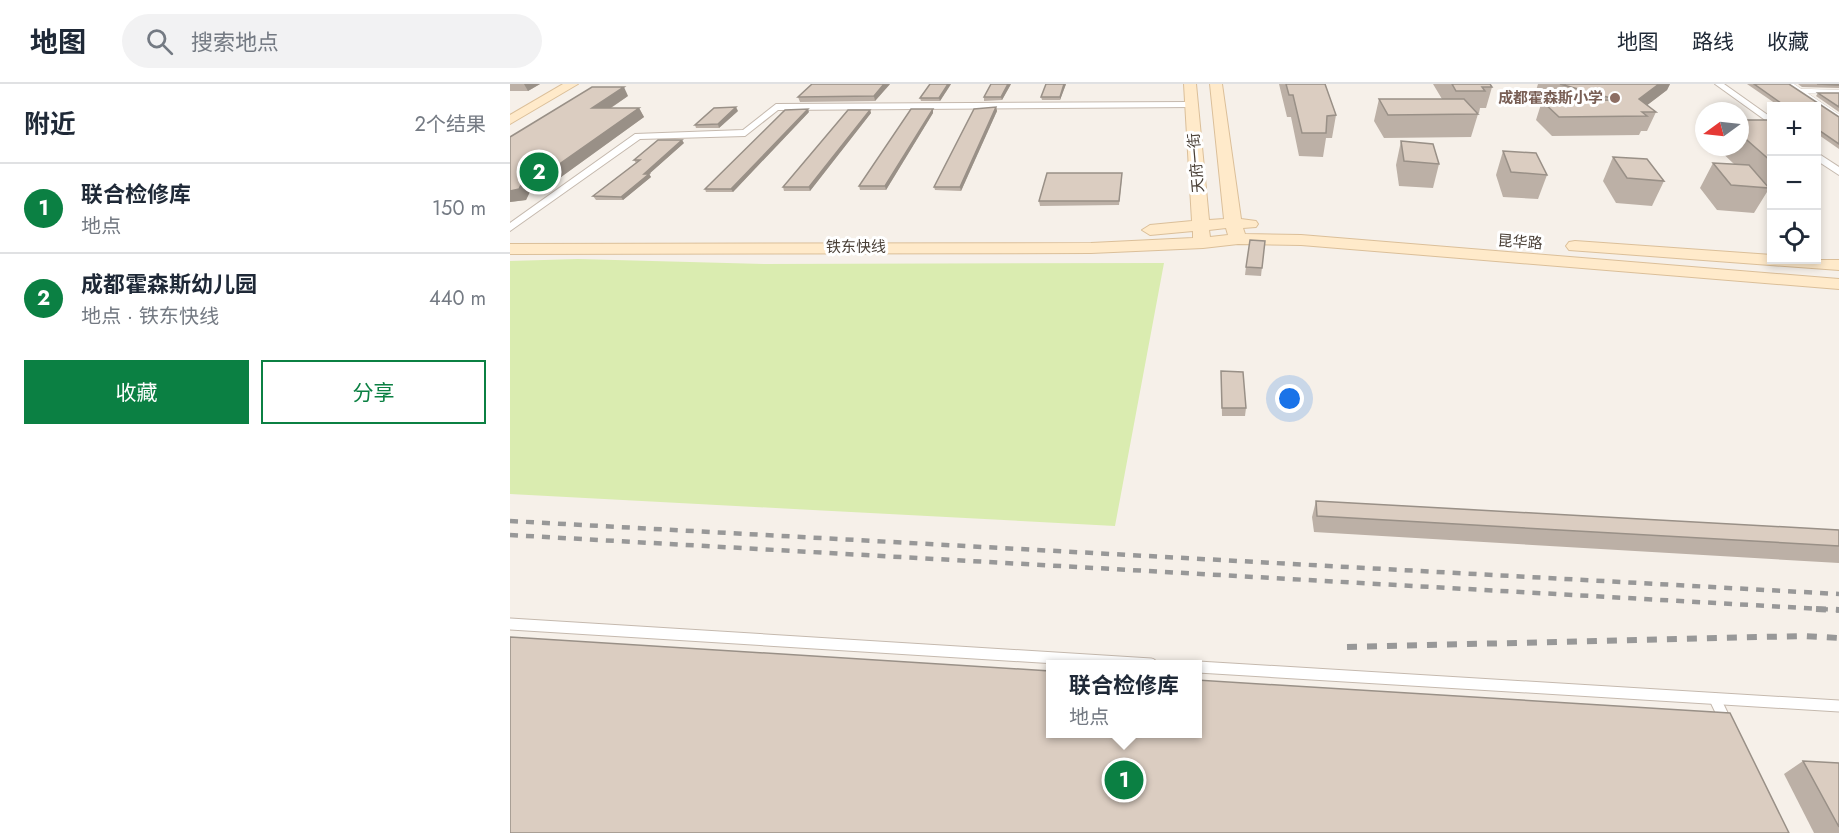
<!DOCTYPE html>
<html lang="zh">
<meta charset="utf-8">
<style>
body{margin:0;font-family:Jost,"Noto Sans SC",sans-serif;background:#f2f2f3;color:#1f2937}
.controls{position:absolute;right:18px;top:18px;display:grid;overflow:hidden;border-radius:0px;box-shadow:0 3px 9px #0003}
.controls button{width:54px;height:54px;display:grid;place-items:center;padding:0;border:0;border-bottom:2px solid #e0e1e3;background:#fff;color:#1f2937;font:30px sans-serif}
.compass{position:absolute;left:1185px;top:18px;width:54px;height:54px;border-radius:50%;background:#fff;box-shadow:0 3px 9px #0003;rotate:255deg}
.you{position:absolute;left:780px;top:315px;width:21px;height:21px;margin:-15px;border:4px solid #fff;border-radius:50%;background:#1a73e8;box-shadow:0 0 0 9px #1a73e833}
.badge{display:grid;place-items:center;width:39px;height:39px;border-radius:50%;background:#0b8043;color:#fff;font-size:20px;font-weight:700}
.pin{position:absolute;translate:-50% -50%;border:3px solid #fff;box-shadow:0 2px 6px #0006}
.popup{position:absolute;left:536px;top:576px;width:156px;height:78px;box-sizing:border-box;display:grid;place-content:center;border-radius:0px;background:#fff;filter:drop-shadow(0 2px 4px #0005);font-size:20px;white-space:nowrap;color:#747a83}
.popup b{font-size:22px;color:#1f2937}
.popup::after{content:'';position:absolute;left:50%;top:100%;margin-left:-12px;border:12px solid transparent;border-top-color:#fff}
.list{margin:0;padding:0;list-style:none}
h2{display:flex;justify-content:space-between;align-items:center;height:78px;margin:0;padding:0 24px;font-size:26px}
h2 small{font-size:20px;font-weight:400;color:#747a83}
.list li{display:grid;grid-template-columns:39px 1fr auto;gap:18px;align-items:center;box-sizing:border-box;height:90px;padding:0 24px;border-top:2px solid #e0e1e3}
.list b{display:block;font-size:22px;white-space:nowrap}
.list p{margin:0;font-size:20px;white-space:nowrap;color:#747a83}
.list em{font-size:20px;font-style:normal;color:#747a83}
.actions{display:flex;gap:12px;padding:18px 24px}
.actions a{flex:1;padding:14px 0;border:2px solid #0b8043;border-radius:0px;text-align:center;font-size:21px;color:#0b8043}
.actions .main{background:#0b8043;color:#fff}
.icon{flex:none;width:33px;height:33px;fill:none;stroke:currentColor;stroke-width:2;stroke-linecap:round;stroke-linejoin:round}
.map{position:relative;flex:none;width:1329px;height:749px;overflow:hidden}
header{display:flex;align-items:center;gap:36px;box-sizing:border-box;height:84px;padding:0 30px;background:#fff;border-bottom:2px solid #e0e1e3}
header strong{font-size:28px}
nav{display:flex;gap:33px;margin-inline-start:auto;font-size:21px}
.search{width:420px;height:54px;background:#f2f2f3;display:flex;align-items:center;gap:15px;box-sizing:border-box;padding:0 21px;border-radius:33px;color:#747a83;font-size:22px}
main{display:flex}
aside{flex:1;background:#fff}
.map>svg:first-child{display:block}
.green{fill:#daecb0}
.lines{fill:none;stroke-linecap:round;stroke-linejoin:round}
.lane-far1-casing{stroke:#c5b9ae;stroke-width:5}
.lane-casing{stroke:#c5b9ae;stroke-width:13}
.street-casing{stroke:#c5b9ae;stroke-width:2}
.secondary-casing{stroke:#dbbf99;stroke-width:2}
.lane-far1{stroke:#fff;stroke-width:4.5}
.lane{stroke:#fff;stroke-width:11}
.street{fill:#fff;fill-rule:evenodd}
.secondary{fill:#ffeaca;fill-rule:evenodd}
.rail-far1{stroke:#989898;stroke-width:4.5;stroke-dasharray:8 8;stroke-linecap:butt}
.rail{stroke:#989898;stroke-width:6;stroke-dasharray:10 10;stroke-linecap:butt}
.wall{fill:#bcb0a6}
.shaded-wall{fill:#999087}
.building{fill:#dbcdc1;stroke:#999087;stroke-width:1.5}
.education-dot{fill:#8d6e63;stroke:#fff;stroke-width:2}
.labels{text-anchor:middle;stroke-width:6;stroke-linejoin:round;paint-order:stroke}
.far-education-label{font-size:15px;font-weight:bold;fill:#785e54;stroke:#fff;text-anchor:end}
.far-street-label{font-size:15px;fill:#4a4037;stroke:#fff}
</style>
<header>
<strong>地图</strong>
<div class="search"><svg class="icon" aria-label="search" viewBox="0 0 24 24"><circle cx="10" cy="10" r="6"/><path d="M15 15l6 6"/></svg>搜索地点</div>
<nav><a>地图</a><a>路线</a><a>收藏</a></nav>
</header>
<main>
<aside>
<h2>附近<small>2个结果</small></h2>
<ul class="list">
<li><span class="badge">1</span><div><b>联合检修库</b><p>地点</p></div><em>150 m</em></li>
<li><span class="badge">2</span><div><b>成都霍森斯幼儿园</b><p>地点 · 铁东快线</p></div><em>440 m</em></li>
</ul>
<div class="actions"><a class="main">收藏</a><a>分享</a></div>
</aside>
<div class="map">
<svg width="1329" height="749" viewBox="0 0 1329 749">
<rect width="100%" height="100%" fill="#f6f0e9"/>
<path class="green" d="M68 175 254 180 654 179 605 442 0 410V177Z"/>
<g class="lines">
<g class="lane-far1-casing">
<g id="lane-far1">
<path d="M1280 0 1329 33"/>
<path d="M1291 7 1329 8"/>
</g>
</g>
<g class="lane-casing">
<g id="lane">
<path d="M0 540 641 580"/>
<path d="M688 583 1329 622"/>
<path d="M1205 615 1216 638"/>
</g>
</g>
<g class="street-casing">
<g id="street">
<path d="M1205 0H1214L1262 34V41Z"/>
<path d="M680 18 683 19V23L268 26 235 52 130 55 0 147V139L125 50 233 46 266 20Z"/>
<path d="M1306 68 1329 83V91L1306 76Z"/>
</g>
</g>
<g class="secondary-casing">
<g id="secondary">
<path d="M53 0H68L0 40V31Z"/>
<path d="M674 0H686L699 136 714 135 700 0H712L731 135 746 137 748 140 746 143 733 144 735 150 791 151 1329 195V205L791 161 728 160 693 164 581 169 0 170V160L581 159 683 154V147L640 151 632 146 640 141 682 137ZM716 144 718 151 700 153 699 146Z"/>
<path d="M1065 157 1262 171V176H1329V186L1059 166 1056 162 1059 158Z"/>
</g>
</g>
<use href="#lane-far1" class="lane-far1"/>
<use href="#lane" class="lane"/>
<use href="#street" class="street"/>
<use href="#secondary" class="secondary"/>
<g class="rail-far1">
<path d="M0 437 1329 510"/>
<path d="M0 451 1329 526"/>
</g>
<g class="rail">
<path d="M1306 525 1329 526"/>
<path d="M837 563 1293 552 1329 554"/>
</g>
</g>
<g class="wall">
<path d="M0 0H30L18 7H0Z"/>
<path d="M380 0 365 17 290 18 288 13Z"/>
<path d="M441 0 430 17H411L410 14Z"/>
<path d="M501 0 492 16 474 17V13Z"/>
<path d="M556 0 550 16H532L531 13Z"/>
<path d="M769 0H815L826 31 822 54H816L813 73 789 72 781 33H777Z"/>
<path d="M923 0H980L982 3 976 24H970L969 29H966L968 30 961 53 874 54 864 37 869 15H932Z"/>
<path d="M1028 0H1160L1157 6 1137 21 1146 28 1137 47H1131L1129 51 1042 52 1026 36 1032 17H1038L1024 13Z"/>
<path d="M1237 0H1279L1329 33V65L1306 49V22H1269Z"/>
<path d="M1288 0H1329V4L1292 3Z"/>
<path d="M1308 9H1329V28L1306 12Z"/>
<path d="M118 12 101 24H129L134 33 51 93 26 95 16 116 0 118V53Z"/>
<path d="M486 23 487 27 451 107 425 106 424 103Z"/>
<path d="M423 25V29L376 106H350L349 102Z"/>
<path d="M360 26 361 29 300 107H274L273 103Z"/>
<path d="M228 27 209 44H186L185 41Z"/>
<path d="M299 28 223 108H196L195 105Z"/>
<path d="M1230 36 1262 40V108H1257L1244 129 1207 126 1190 104 1203 79 1224 80 1206 63H1230Z"/>
<path d="M891 57 929 80 923 104 889 102 886 81Z"/>
<path d="M174 59 139 90 141 93 113 116H86L83 112 126 79 124 76Z"/>
<path d="M993 67 1037 91 1028 115 993 113 986 91Z"/>
<path d="M1103 73 1154 97 1142 122 1106 119 1093 97Z"/>
<path d="M612 93 609 121 530 122 529 117Z"/>
<path d="M755 157 751 192 735 191 736 183Z"/>
<path d="M711 287 736 324 735 332H712Z"/>
<path d="M806 417 1329 446V479L804 448 802 433Z"/>
<path d="M1293 677 1329 679V749H1304L1274 690Z"/>
</g>
<g class="shaded-wall">
<path d="M14 0H30L18 7Z"/>
<path d="M374 0H380L365 17 364 12Z"/>
<path d="M438 0H441L430 17 429 14Z"/>
<path d="M498 0H501L492 16 491 13Z"/>
<path d="M554 0H556L550 16V13Z"/>
<path d="M1149 0H1160L1157 6 1123 32 1129 15Z"/>
<path d="M114 3 118 12 87 33 82 24Z"/>
<path d="M226 23 228 27 209 44 208 40Z"/>
<path d="M486 23 487 27 451 107 450 103Z"/>
<path d="M129 24 134 33 51 93 45 83Z"/>
<path d="M298 25 299 28 223 108 221 105Z"/>
<path d="M423 25V29L376 106 375 102Z"/>
<path d="M360 26 361 29 300 107 299 103Z"/>
<path d="M172 56 174 59 139 90 141 93 113 116 111 113 134 90Z"/>
<path d="M19 84 26 95 16 116 0 118V107Z"/>
</g>
<g class="building">
<path d="M302 0H374L364 12 288 13Z"/>
<path d="M420 0H438L429 14H410Z"/>
<path d="M481 0H498L491 13H474Z"/>
<path d="M536 0H554L550 13H531Z"/>
<path d="M776 0H815L826 31 817 32 816 49H792L783 11H779Z"/>
<path d="M942 0H980L982 3H972L975 7H946Z"/>
<path d="M1050 0H1149L1129 15 1146 28H1132L1137 32 1049 33 1032 17 1108 16Z"/>
<path d="M1244 0H1279L1329 33V60L1306 44V22H1275Z"/>
<path d="M1307 0H1329V1Z"/>
<path d="M82 3H114L82 24H129L45 83 19 84 9 105 0 107V53Z"/>
<path d="M1308 9H1329V23Z"/>
<path d="M869 15H954L968 30 878 31Z"/>
<path d="M226 23 208 40 185 41 204 24Z"/>
<path d="M486 23 450 103H424L464 25Z"/>
<path d="M298 25 221 105H195L275 26Z"/>
<path d="M401 25H423L375 102H349Z"/>
<path d="M338 26H360L299 103H273Z"/>
<path d="M1230 36H1257L1262 40V78L1230 50Z"/>
<path d="M148 56H172L134 90H139L111 113 83 112 130 76H124Z"/>
<path d="M891 57 923 60 929 80 894 77Z"/>
<path d="M993 67 1026 69 1037 91 1001 88Z"/>
<path d="M1103 73 1137 75 1154 97 1117 94Z"/>
<path d="M1203 79 1239 81 1259 104 1221 101Z"/>
<path d="M537 89H612L609 117H529Z"/>
<path d="M740 156 755 157 752 184 736 183Z"/>
<path d="M711 287 733 288 736 324H712Z"/>
<path d="M806 417 1329 446V462L807 432Z"/>
<path d="M0 553 540 587V650H687V596L1220 629 1279 749H0Z"/>
<path d="M1293 677 1329 679V743Z"/>
</g>
<circle class="education-dot" cx="1105" cy="14" r="6"/>
<g class="labels">
<g class="far-education-label">
<text x="1093" y="19">成都霍森斯小学</text>
</g>
<g class="far-street-label">
<text transform="translate(686 79) rotate(-95)" y="5">天府一街</text>
<text transform="translate(1010 158) rotate(4)" y="5">昆华路</text>
<text x="346" y="168">铁东快线</text>
</g>
</g>
</svg>
<div class="controls">
<button>+</button>
<button>−</button>
<button><svg class="icon" aria-label="locate" viewBox="0 0 24 24"><circle cx="12" cy="12" r="6"/><path d="M12 2v4M12 18v4M2 12h4M18 12h4"/></svg></button>
</div>
<svg class="compass" viewBox="-18 -18 36 36"><path d="M0-13l5 13h-10z" fill="#e53935"/><path d="M0 13l5-13h-10z" fill="#747a83"/></svg>
<div class="you"></div>
<div class="pin badge" style="left:614px;top:696px">1</div>
<div class="popup"><b>联合检修库</b>地点</div>
<div class="pin badge" style="left:29px;top:88px">2</div>
</div>
</main>
